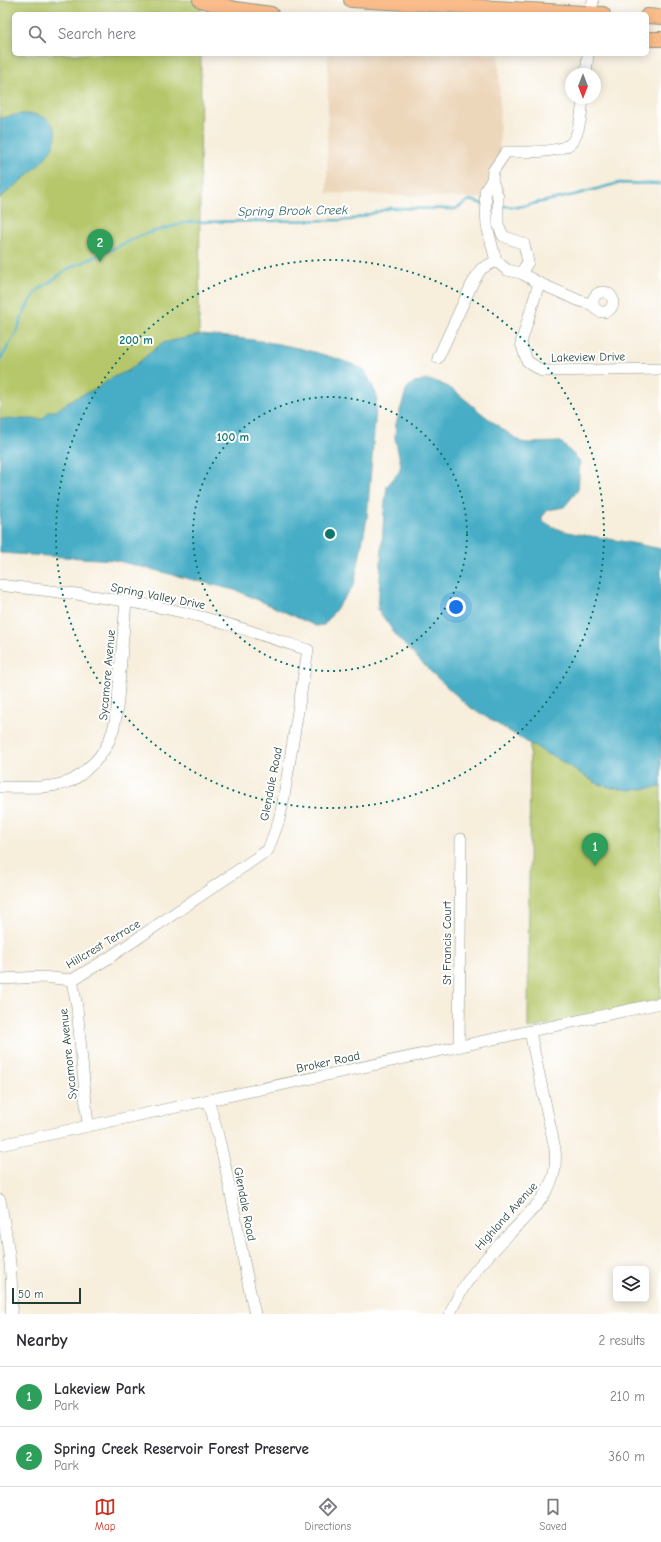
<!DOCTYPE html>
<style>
body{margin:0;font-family:"Comic Neue",sans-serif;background:#f2f2f3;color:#2b2b33}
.controls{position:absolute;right:12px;bottom:12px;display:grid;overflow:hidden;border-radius:6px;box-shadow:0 2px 10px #0003}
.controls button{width:36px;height:36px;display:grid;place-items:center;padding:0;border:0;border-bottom:1px solid #e1e1e2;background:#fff;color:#2b2b33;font:20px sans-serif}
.compass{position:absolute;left:565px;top:68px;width:36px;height:36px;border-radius:50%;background:#fff;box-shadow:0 2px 10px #0003;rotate:180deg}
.scale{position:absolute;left:12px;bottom:10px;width:69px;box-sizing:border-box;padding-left:4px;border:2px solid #1f3d34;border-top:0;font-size:11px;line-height:14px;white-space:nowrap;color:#1f3d34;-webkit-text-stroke:3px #fff;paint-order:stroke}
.you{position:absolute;left:456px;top:607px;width:14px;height:14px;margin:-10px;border:3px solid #fff;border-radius:50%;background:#1a73e8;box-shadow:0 0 0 6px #1a73e833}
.badge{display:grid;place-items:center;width:26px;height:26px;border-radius:50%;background:#c8321e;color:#fff;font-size:13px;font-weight:700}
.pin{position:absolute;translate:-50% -33px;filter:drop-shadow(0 1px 2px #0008)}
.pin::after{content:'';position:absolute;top:21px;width:14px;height:12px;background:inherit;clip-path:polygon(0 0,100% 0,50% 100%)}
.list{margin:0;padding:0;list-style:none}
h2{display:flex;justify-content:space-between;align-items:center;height:52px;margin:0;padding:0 16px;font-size:17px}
h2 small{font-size:13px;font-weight:400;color:#7c7c81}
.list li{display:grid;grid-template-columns:26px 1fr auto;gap:12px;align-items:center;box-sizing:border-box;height:60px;padding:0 16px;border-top:1px solid #e1e1e2}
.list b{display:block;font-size:15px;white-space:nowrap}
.list p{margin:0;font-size:13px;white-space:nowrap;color:#7c7c81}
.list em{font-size:13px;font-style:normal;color:#7c7c81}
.icon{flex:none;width:22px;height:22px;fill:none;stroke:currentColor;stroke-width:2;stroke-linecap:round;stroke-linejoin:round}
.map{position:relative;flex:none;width:661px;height:1314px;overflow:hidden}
.search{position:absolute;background:#fff;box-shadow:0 2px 10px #0003;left:12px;right:12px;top:12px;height:44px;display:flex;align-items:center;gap:10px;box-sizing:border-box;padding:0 14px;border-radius:6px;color:#7c7c81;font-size:15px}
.sheet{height:172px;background:#fff}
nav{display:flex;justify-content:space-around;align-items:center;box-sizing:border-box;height:56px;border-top:1px solid #e1e1e2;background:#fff;font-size:11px;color:#7c7c81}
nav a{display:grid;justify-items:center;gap:2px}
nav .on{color:#c8321e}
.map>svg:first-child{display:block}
.built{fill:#edd7bb}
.green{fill:#b5c76b;stroke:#6a8250}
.water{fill:#47adc6;stroke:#33757d}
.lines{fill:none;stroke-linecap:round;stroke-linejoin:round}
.stream{stroke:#47adc6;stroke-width:2.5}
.minor-casing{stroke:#8b9688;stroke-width:12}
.major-casing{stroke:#8b9688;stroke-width:16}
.minor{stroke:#fff;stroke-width:11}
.major{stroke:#fabc8b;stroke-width:14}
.ring{fill:none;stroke:#0f766e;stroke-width:2;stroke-dasharray:2 4}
.labels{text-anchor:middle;stroke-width:4;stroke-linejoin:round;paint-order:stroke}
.street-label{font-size:12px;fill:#1f3d34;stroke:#fff}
.water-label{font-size:13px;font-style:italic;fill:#2d6467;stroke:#fff}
.centre{fill:#0f766e;stroke:#fff;stroke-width:2}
.ring-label{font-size:12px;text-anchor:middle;font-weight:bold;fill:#0f766e;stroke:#fff;stroke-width:4;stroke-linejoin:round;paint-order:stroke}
</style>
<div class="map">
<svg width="661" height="1314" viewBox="0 0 661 1314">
<rect width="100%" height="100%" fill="#fff"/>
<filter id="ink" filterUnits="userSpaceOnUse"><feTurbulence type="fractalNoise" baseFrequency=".025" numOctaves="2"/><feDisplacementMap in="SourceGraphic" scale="8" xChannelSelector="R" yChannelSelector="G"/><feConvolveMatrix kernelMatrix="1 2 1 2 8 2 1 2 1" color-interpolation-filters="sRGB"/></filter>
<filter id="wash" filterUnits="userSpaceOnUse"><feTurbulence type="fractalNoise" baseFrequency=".012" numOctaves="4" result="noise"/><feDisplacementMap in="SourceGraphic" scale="16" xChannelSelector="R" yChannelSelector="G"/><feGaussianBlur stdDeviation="0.9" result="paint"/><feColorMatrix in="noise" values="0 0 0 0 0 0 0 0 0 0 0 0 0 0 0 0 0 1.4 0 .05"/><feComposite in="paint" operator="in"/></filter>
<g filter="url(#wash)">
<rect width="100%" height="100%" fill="#f7eedc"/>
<path class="built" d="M328 54H499L500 166 496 178 502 199 327 193Z"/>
<g class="green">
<path d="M0 0H201V14H14V54H201L199 335 115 384 0 439Z"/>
<path d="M530 732H661V1000L528 1029Z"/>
</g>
<g class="water">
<path d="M21 114C33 114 44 114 52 124 71 147 15 185 0 198V118Z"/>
<path d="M199 335C255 338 312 347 364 369L377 396 367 518 354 585 324 625 316 626 238 591 114 560 0 553V419H43L49 411H56L69 401 99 387 113 377 128 371 162 343Z"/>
<path d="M428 380C451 383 468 403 485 416 497 425 509 434 521 442L528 443 561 442 578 459 580 462 578 490 564 507 548 510 542 517V520C560 534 581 534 603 538 622 541 642 545 661 549V787L632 790 612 788 596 783 553 756 545 753 535 746 532 745 468 706 431 672 399 639 378 610 384 512 387 486 399 472 401 465 395 438 396 424 407 388 414 382Z"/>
</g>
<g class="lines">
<g class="stream">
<path d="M501 206 518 207 574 195 619 183 661 184"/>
<path d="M0 360 16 333 24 312 36 292 68 269 145 234 188 222 350 220 390 208 455 209 470 200 483 204"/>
</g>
</g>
</g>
<g filter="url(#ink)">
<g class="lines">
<g class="minor-casing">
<g id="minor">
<path d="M591 14 593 0"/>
<path d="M586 74 588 54"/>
<path d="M492 180 485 191 487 226 496 261 507 270 521 273 539 283 580 301 593 305"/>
<path d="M521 273 528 262 524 244 503 236 498 224V197L492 180 493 171 506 152C521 152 562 154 572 142 580 133 582 110 583 98"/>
<path d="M539 283 521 343 527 361 542 371 661 369"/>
<circle cx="603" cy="302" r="10"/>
<path d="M438 358 472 284 481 269 496 261"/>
<path d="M0 585C56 592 113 597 168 609 216 619 262 635 308 650L283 802 279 820 268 850 107 959 72 980 42 977 0 979"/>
<path d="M0 787C23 787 51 790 73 780 78 777 83 773 87 769 119 743 117 710 120 672 122 648 124 625 126 601"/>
<path d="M72 980 77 1007 88 1126"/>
<path d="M459 1047 461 839"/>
<path d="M208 1100C230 1170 238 1243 255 1314"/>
<path d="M0 1145 661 1003"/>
<path d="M0 1200C7 1238 14 1275 11 1314"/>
<path d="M450 1314C464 1277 493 1251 520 1223 531 1211 545 1198 551 1182 556 1172 556 1161 555 1149L530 1032"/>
</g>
</g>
<g class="major-casing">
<g id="major">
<path d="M200 0 235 9 271 14"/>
<path d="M351 0 603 14"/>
<path d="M647 16 661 17"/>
<path d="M647 39H661"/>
</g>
</g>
<use href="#minor" class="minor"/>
<use href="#major" class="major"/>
</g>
</g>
<g class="ring">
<circle cx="330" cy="534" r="137"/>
<circle cx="330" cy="534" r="274"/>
</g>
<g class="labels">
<g class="street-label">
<text transform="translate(588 357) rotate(-1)" y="4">Lakeview Drive</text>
<text transform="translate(158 596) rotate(11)" y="4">Spring Valley Drive</text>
<text transform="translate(107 675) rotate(-85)" y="4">Sycamore Avenue</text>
<text transform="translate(271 784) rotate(-79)" y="4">Glendale Road</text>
<text transform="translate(447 943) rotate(-90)" y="4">St Francis Court</text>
<text transform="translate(103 944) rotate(-31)" y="4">Hillcrest Terrace</text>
<text transform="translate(68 1054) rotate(-96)" y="4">Sycamore Avenue</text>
<text transform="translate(328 1062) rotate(-12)" y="4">Broker Road</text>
<text transform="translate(245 1204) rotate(79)" y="4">Glendale Road</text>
<text transform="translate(506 1216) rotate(-48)" y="4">Highland Avenue</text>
</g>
<g class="water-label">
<text transform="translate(293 210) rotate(-1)" y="5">Spring Brook Creek</text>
</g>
</g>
<circle cx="330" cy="534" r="6" class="centre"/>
<g class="ring-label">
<text x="136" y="344">200 m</text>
<text x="233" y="441">100 m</text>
</g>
</svg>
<div class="controls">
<button><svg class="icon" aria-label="layers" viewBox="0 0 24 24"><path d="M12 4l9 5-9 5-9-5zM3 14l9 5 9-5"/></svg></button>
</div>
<svg class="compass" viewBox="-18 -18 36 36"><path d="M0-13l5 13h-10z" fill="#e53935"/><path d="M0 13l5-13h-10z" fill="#7c7c81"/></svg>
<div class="scale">50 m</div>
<div class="you"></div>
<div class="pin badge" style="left:595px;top:866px;background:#2e9e5b">1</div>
<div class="pin badge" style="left:100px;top:262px;background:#2e9e5b">2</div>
<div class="search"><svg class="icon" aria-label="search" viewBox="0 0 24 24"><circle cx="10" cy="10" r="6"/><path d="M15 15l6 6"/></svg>Search here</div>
</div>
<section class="sheet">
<h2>Nearby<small>2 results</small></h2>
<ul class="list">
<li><span class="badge" style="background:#2e9e5b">1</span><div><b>Lakeview Park</b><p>Park</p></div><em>210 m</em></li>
<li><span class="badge" style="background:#2e9e5b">2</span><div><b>Spring Creek Reservoir Forest Preserve</b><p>Park</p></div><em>360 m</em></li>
</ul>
</section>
<nav>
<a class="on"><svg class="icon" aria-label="map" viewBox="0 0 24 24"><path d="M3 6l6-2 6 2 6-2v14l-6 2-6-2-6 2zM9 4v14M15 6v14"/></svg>Map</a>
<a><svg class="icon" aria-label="directions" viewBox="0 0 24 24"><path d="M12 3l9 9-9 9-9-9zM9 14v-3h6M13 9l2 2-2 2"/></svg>Directions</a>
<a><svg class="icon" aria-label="saved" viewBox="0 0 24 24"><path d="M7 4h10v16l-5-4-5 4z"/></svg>Saved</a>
</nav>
